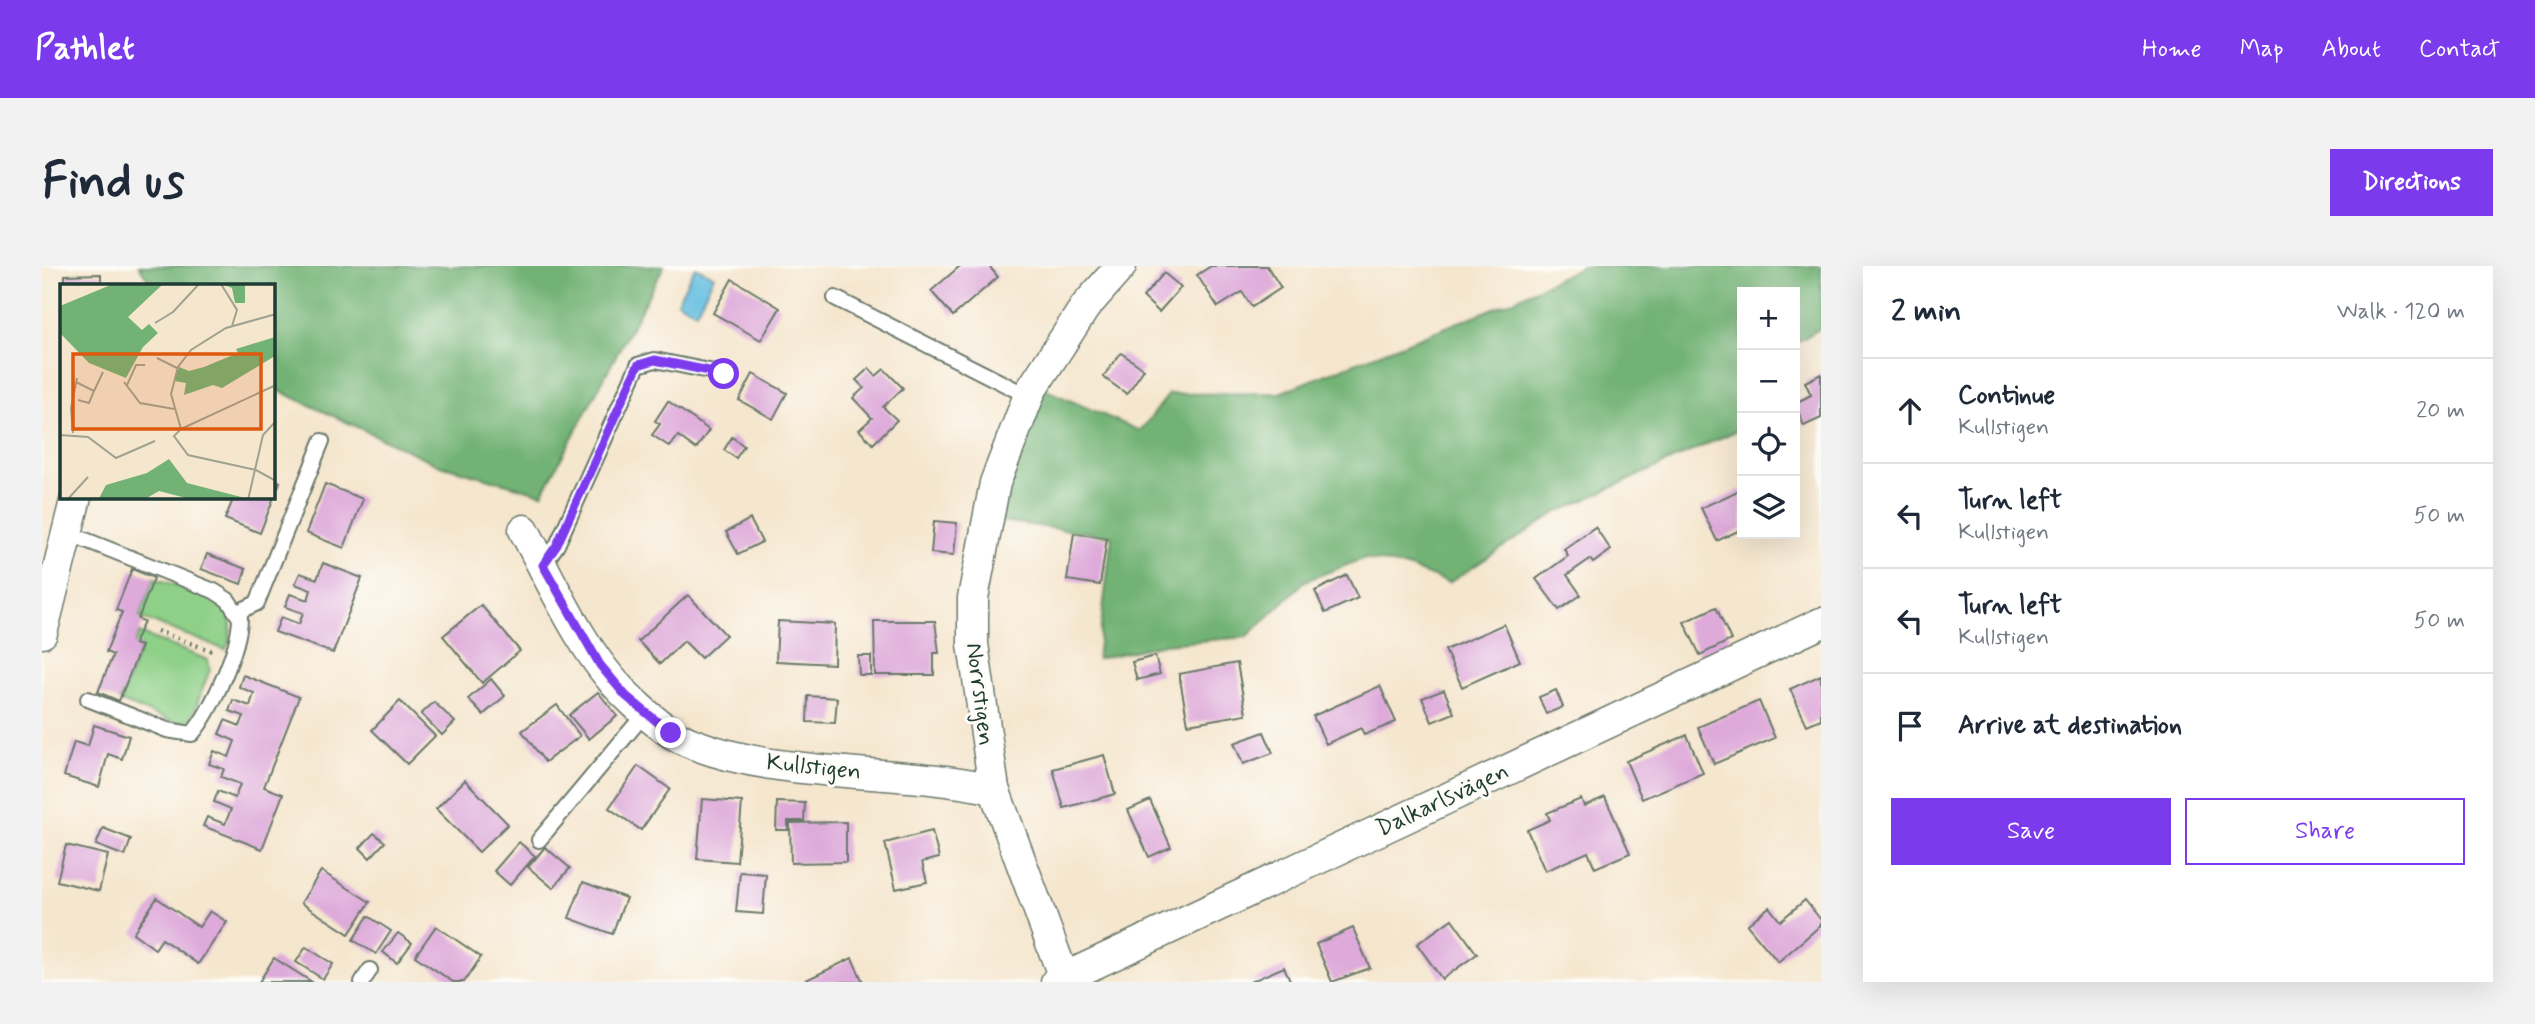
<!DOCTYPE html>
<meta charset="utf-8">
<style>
body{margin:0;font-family:Mynerve,sans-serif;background:#f2f2f3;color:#1f2937}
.controls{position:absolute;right:21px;top:21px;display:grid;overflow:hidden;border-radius:0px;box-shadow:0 7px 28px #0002}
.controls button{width:63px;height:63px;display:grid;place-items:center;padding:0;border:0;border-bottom:2px solid #e0e1e3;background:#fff;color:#1f2937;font:35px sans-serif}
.stop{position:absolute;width:21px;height:21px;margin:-16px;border:5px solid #7c3aed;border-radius:50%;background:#fff}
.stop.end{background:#7c3aed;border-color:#fff;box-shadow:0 2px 7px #0008}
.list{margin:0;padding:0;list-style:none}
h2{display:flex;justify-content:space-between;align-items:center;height:91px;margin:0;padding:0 28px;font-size:30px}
h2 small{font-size:23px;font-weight:400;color:#747a83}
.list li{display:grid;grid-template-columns:46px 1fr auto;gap:21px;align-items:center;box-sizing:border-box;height:105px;padding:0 28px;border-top:2px solid #e0e1e3}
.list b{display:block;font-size:26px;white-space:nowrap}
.list p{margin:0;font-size:23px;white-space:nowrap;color:#747a83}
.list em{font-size:23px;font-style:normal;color:#747a83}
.actions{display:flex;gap:14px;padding:21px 28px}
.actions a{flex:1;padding:16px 0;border:2px solid #7c3aed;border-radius:0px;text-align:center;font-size:24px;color:#7c3aed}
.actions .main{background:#7c3aed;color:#fff}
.icon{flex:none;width:38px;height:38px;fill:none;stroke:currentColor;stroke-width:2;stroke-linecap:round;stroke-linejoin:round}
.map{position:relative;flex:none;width:1779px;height:716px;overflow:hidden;border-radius:0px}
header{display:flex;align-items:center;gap:42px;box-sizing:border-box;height:98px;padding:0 35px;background:#7c3aed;color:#fff}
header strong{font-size:33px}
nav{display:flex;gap:38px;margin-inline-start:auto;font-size:24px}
.intro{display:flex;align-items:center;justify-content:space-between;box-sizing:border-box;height:168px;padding:0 42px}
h1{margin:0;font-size:49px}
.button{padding:18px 32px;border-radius:0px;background:#7c3aed;color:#fff;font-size:24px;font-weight:700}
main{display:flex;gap:42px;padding:0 42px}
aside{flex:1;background:#fff;border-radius:0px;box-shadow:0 7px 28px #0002}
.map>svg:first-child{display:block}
.green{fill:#8ed088;stroke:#56865e;stroke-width:2}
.forest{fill:#72b274;stroke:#487854;stroke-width:2}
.water{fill:#64bee1;stroke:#427e8a;stroke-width:2}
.building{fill:#deaada}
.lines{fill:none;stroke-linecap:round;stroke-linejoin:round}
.service-casing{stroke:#6a786a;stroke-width:18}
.minor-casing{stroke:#6a786a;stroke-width:33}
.path{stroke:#6a786a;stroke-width:4.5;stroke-dasharray:2 5;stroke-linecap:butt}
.service{stroke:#fff;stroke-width:14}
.minor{stroke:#fff;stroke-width:30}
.route{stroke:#7c3aed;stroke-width:9}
.labels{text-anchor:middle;stroke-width:6;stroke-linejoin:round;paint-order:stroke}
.street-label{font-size:24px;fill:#1f3d34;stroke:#fdfcf7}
.inset-road{fill:none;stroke:#9fa290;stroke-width:2}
.view{fill:#de580e;fill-opacity:0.15;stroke:#de580e;stroke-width:3.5}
.inset-edge{fill:none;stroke:#1f3d34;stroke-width:3.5}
</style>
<header>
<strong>Pathlet</strong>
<nav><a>Home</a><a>Map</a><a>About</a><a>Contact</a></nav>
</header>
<div class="intro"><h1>Find us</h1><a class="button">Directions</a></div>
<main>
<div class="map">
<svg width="1779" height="716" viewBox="0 0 1779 716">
<rect width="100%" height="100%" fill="#fdfcf7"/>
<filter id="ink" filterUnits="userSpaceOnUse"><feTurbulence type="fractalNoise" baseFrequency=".0143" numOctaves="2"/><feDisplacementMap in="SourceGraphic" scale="14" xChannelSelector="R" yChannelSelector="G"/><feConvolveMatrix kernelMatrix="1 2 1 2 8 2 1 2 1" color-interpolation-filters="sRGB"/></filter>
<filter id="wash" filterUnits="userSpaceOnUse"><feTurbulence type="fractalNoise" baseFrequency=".00686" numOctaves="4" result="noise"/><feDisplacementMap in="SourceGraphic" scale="28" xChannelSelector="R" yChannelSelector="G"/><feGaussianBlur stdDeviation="1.57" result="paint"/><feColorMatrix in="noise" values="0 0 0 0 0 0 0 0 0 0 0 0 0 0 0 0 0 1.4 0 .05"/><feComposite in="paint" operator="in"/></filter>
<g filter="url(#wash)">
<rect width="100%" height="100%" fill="#f5e6ce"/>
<g class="green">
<path d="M112 312C149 327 206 324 184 384L97 351Z"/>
<path d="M97 367 166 394 168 403 150 451 143 456H132L77 435 99 381 92 378Z"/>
</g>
<g class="forest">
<path d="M97 0H622L500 228 395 198 231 122V19H110Z"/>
<path d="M1540 0H1779V62L1753 77V26H1700V162L1512 248 1407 317 1368 302 1323 292 1263 315 1205 371 1122 378 1055 393 1070 270 958 255 968 199 1000 122 1098 165 1127 128 1237 127 1470 35Z"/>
</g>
<path class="water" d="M653 1 672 10 654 46 635 36Z"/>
<g id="blocks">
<g class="building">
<path d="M918 0H947L956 11 911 50 889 25Z"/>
<path d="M1169 0H1225L1239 22 1210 41 1200 26 1176 41 1155 9Z"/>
<path d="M1122 7 1139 21 1117 46 1101 31Z"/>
<path d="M59 8V19H23V9Z"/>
<path d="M690 13 738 42 719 74 671 47Z"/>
<path d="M1079 87 1102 103 1085 128 1061 111Z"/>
<path d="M827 102 834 110 842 103 861 122 841 141 855 154 831 178 817 164 830 152 811 132 822 122 814 114Z"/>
<path d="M711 108 745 127 731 153 697 134Z"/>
<path d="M1779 108V152L1762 160 1753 137 1769 129 1763 116Z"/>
<path d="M626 135 667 164 654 183 636 170 628 181 610 169 618 158 613 155Z"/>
<path d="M690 171 702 180 694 192 682 184Z"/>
<path d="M231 214 238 216 218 267 183 253 192 231H231Z"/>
<path d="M283 218 321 233 302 282 264 267Z"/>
<path d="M1700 223V263L1675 275 1659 242Z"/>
<path d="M708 253 720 276 696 288 684 266Z"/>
<path d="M892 255 915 257 912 289 889 287Z"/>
<path d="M1553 261 1569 284 1551 297 1548 293 1525 309 1539 329 1517 344 1494 313 1526 290 1522 283Z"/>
<path d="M1032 267 1065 272 1058 319 1025 314Z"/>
<path d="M165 288 204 303 199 318 159 303Z"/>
<path d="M281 297 320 312 291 387 233 366 239 351 257 358 261 347 243 341 248 328 266 334 269 324 253 318 258 307 275 313Z"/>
<path d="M90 303 112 312 96 353 102 355 92 378 99 380 77 435 56 426 71 389 64 386 80 346 74 344Z"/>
<path d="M1305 309 1316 332 1283 347 1273 325Z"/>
<path d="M646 329 684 369 659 392 642 375 618 398 596 375Z"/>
<path d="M439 339 478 385 440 417 401 370Z"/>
<path d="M1674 341 1689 374 1658 389 1642 356Z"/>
<path d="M736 355 793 358 792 398 734 395Z"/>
<path d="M832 355H893L897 387H892V409H833Z"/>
<path d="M1462 358 1478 395 1420 421 1403 384Z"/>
<path d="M816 390H829V409H817Z"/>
<path d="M1113 390 1118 408 1095 414 1090 396Z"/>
<path d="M1195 397 1204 448 1146 458 1137 408Z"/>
<path d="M201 409 257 431 222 521 241 528 220 583 161 560 165 551 183 558 189 543 172 536 176 525 193 532 198 518 179 511 182 503 167 498 172 485 187 491 193 475 177 468 183 454 198 460 202 450 187 445 191 434 208 440 212 427 197 421Z"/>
<path d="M1779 409V453L1765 459 1748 423Z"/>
<path d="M449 413 463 430 441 449 426 433Z"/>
<path d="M1338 420 1354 456 1322 469 1319 462 1284 478 1271 450Z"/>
<path d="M1402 424 1412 447 1390 456 1380 432Z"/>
<path d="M1514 424 1521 441 1504 448 1497 431Z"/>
<path d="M556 426 575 450 547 473 527 449Z"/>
<path d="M766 430 795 432 793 457 765 456Z"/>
<path d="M358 435 393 470 365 498 330 464Z"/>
<path d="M1717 435 1733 472 1672 498 1656 461Z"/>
<path d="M392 436 413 456 400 469 379 448Z"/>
<path d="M515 439 538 470 503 496 480 465Z"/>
<path d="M52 459 87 470 80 493 66 488 57 521 22 510 32 476 46 480Z"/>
<path d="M1222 466 1231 487 1201 498 1192 477Z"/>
<path d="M1645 469 1661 507 1600 533 1584 495Z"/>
<path d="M1062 489 1073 528 1022 542 1011 503Z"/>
<path d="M596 500 628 523 599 564 567 542Z"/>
<path d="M423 514 466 558 437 586 394 543Z"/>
<path d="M1563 531 1588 587 1553 602 1546 586 1503 605 1485 564 1508 554 1505 547 1539 533 1542 540Z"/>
<path d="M660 533 700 536 695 596 655 593Z"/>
<path d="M1108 534 1129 581 1107 591 1086 544Z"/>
<path d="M735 536 763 537 762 555H746V564H734Z"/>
<path d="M804 556V596L749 597 748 557Z"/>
<path d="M61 562 89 573 83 590 54 579Z"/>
<path d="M890 565 897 592 880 596 885 616 854 623 843 577Z"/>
<path d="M332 567 343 576 328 592 318 582Z"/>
<path d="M477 576 493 590 468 619 452 605Z"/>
<path d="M24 579 66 589 57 625 15 615Z"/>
<path d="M503 581 528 602 511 622 486 601Z"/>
<path d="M279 605 328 636 307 668 259 637Z"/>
<path d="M698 606 724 608 721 648 694 646Z"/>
<path d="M541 616 584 632 570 668 527 652Z"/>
<path d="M115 632 157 661 168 645 185 656 156 698 120 673 113 683 91 667Z"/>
<path d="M1763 634 1779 654V659L1736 696 1705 659 1727 641 1738 655Z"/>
<path d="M326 650 349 665 334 688 311 674Z"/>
<path d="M1410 653 1435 688 1400 713 1375 678Z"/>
<path d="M394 660 439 691 422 716H411L373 690Z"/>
<path d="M1311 662 1328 702 1290 716 1274 678Z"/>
<path d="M356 667 370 677 355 697 341 686Z"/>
<path d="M264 681 291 698 281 713 254 696Z"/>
<path d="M232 692 270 716H217Z"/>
<path d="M810 692 821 716H760Z"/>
<path d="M1242 701 1249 716H1208Z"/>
</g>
</g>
</g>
<g filter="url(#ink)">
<use href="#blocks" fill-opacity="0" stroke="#6a786a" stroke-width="2"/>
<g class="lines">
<g class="service-casing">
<g id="service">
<path d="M793 32 986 130"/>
<path d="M26 267 172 325 186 334 198 352C198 382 169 446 150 468L125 464 46 433"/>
<path d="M501 299 515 279 596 99 613 94 682 108"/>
<path d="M196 346 215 337 280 175"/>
<path d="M497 574 604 446"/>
<path d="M320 716 328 704"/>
</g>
</g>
<g class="minor-casing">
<g id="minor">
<path d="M482 264C510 317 542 389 585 430 604 449 628 470 654 479 743 513 856 502 952 523"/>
<path d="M0 367 34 231"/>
<path d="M1022 712 1779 357"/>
<path d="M1014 716 1022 712 952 523 931 378V332L953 217 989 124 1043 41 1079 0"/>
</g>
</g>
<path class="path" d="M115 365 170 385"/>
<use href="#service" class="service"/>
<use href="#minor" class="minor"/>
</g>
</g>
<g class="lines" filter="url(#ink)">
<path class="route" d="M629 467 584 430 558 399 501 299 515 279 596 99 613 94 682 108"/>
</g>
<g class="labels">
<g class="street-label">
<text transform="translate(939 428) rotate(83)" y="8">Norrstigen</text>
<text transform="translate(772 500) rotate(6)" y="8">Kullstigen</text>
<text transform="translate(1400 533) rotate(-25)" y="8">Dalkarlsvägen</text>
</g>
</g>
<g transform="translate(18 18)">
<rect width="215" height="215" fill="#f5e6ce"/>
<path d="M53 0H103L68 33 82 46 89 40 98 49 83 63 66 94 29 79 0 49V22ZM162 0H185V19H175L172 4ZM215 53V72L162 104 153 101 124 111 126 99 114 97 119 83 129 87 144 83 178 69 176 65ZM109 175 127 199 189 215H130L99 207 85 215 38 216 46 201 87 189Z" fill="#72b274"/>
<path class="inset-road" d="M161 0 177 26 172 42M216 30 166 44 131 66 118 83 111 110 121 145 114 152 128 171 196 186 216 197M95 39 113 28 139 0M97 74 117 84M16 98 34 107 29 119 18 116M64 98 80 119 114 125M67 101 76 81H85M34 107 43 88M121 145 216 101M13 149 11 124 17 94M0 151 28 153 56 174 95 157M7 216 28 193M188 216 203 151 216 137"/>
<path class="view" d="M13 70H201V145H13Z"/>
<rect width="215" height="215" class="inset-edge"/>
</g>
</svg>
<div class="controls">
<button>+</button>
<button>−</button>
<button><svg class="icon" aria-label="locate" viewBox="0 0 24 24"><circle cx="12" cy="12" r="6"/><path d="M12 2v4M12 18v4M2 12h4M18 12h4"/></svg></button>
<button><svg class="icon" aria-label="layers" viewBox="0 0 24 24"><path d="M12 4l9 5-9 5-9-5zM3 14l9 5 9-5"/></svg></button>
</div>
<div class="stop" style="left:682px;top:108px"></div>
<div class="stop end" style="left:629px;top:467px"></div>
</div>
<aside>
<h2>2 min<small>Walk · 120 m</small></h2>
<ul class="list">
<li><svg class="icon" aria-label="ahead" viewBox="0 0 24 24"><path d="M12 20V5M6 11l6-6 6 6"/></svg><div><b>Continue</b><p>Kullstigen</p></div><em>20 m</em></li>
<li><svg class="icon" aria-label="left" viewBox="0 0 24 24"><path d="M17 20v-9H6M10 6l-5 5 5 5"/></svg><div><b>Turn left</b><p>Kullstigen</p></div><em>50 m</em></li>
<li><svg class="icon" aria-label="left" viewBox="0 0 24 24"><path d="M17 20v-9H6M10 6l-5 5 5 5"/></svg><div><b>Turn left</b><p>Kullstigen</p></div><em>50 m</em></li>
<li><svg class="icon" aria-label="arrive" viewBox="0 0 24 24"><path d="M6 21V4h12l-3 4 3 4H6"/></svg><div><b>Arrive at destination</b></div></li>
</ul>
<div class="actions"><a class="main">Save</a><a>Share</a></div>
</aside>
</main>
